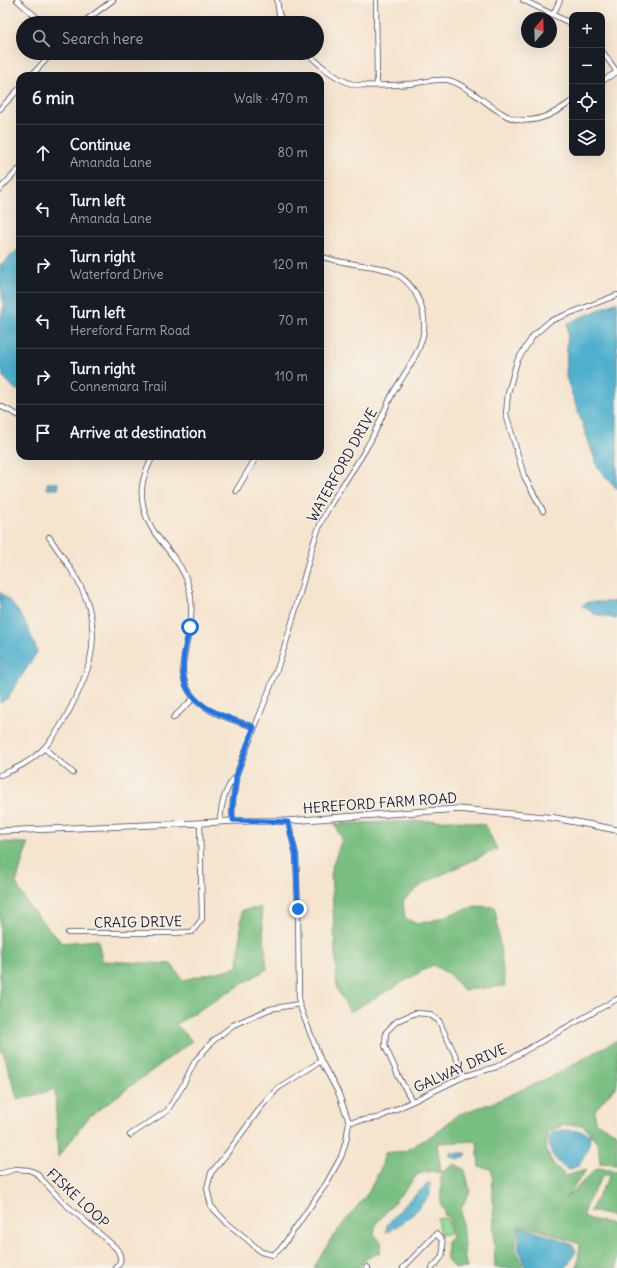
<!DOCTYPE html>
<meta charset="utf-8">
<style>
body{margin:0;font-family:Delius,sans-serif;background:#242831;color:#f1f3f6}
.controls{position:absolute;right:12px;top:12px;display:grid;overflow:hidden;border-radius:8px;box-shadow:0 4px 16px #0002}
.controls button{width:36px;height:36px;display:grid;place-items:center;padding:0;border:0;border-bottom:1px solid #363941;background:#171b24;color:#f1f3f6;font:20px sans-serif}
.compass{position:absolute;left:521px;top:12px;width:36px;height:36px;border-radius:50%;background:#171b24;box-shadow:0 4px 16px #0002;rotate:19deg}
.stop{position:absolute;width:12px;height:12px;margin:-9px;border:3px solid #1a73e8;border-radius:50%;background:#fff}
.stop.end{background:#1a73e8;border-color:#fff;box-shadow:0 1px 4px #0008}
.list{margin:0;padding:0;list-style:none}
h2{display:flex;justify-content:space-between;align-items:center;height:52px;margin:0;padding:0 16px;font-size:17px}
h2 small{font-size:13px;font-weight:400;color:#9ea1a6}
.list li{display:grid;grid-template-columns:26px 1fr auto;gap:12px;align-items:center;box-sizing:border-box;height:56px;padding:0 16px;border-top:1px solid #363941}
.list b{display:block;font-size:15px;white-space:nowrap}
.list p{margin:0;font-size:13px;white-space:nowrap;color:#9ea1a6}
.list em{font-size:13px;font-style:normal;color:#9ea1a6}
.icon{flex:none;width:22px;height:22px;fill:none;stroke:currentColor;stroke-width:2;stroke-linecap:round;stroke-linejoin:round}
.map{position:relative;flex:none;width:617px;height:1268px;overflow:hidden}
.search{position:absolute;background:#171b24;box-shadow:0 4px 16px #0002;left:16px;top:16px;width:308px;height:44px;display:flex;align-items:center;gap:10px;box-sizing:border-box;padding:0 14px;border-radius:22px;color:#9ea1a6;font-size:15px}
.panel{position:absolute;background:#171b24;box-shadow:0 4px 16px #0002;left:16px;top:72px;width:308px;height:388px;border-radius:12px}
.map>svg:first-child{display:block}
.green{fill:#96df99;stroke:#5c806a}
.forest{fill:#78be81;stroke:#4d705e}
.water{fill:#4fb0ce;stroke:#386984}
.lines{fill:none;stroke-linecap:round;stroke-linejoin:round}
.minor-casing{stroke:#423f51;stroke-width:6}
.tertiary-casing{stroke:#423f51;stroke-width:7}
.minor{stroke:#fff;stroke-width:4.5}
.tertiary{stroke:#fff;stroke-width:5.5}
.route{stroke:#1a73e8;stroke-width:5}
.labels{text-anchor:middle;stroke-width:3;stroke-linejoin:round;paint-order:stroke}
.street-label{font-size:14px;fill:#22223b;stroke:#f7f3e8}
</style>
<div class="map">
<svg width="617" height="1268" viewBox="0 0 617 1268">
<rect width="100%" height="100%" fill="#f7f3e8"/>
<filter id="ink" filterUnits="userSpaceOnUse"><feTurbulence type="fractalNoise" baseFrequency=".025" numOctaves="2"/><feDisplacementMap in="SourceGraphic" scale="8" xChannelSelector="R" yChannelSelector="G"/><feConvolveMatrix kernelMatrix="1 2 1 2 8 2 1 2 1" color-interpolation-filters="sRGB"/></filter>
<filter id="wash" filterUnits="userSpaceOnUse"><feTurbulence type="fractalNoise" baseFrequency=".012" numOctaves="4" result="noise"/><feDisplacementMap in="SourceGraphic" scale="16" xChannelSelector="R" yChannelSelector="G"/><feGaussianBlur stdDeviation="0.9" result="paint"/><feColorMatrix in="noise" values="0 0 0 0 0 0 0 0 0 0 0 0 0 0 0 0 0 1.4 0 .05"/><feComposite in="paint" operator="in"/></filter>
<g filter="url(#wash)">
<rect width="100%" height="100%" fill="#f5e4ce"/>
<path class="green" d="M447 1218 450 1234H440L437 1219Z"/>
<g class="forest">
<path d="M453 820 485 825 497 849 424 883 403 901 405 918 417 924 431 921 475 906 495 907 505 986 463 990 449 974 433 965 350 1012 337 989 331 870 342 839 335 824Z"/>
<path d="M0 842 28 843 16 883 29 907 62 943 98 940 102 961 171 964 183 980 238 967 242 910 261 908 267 969 176 1024 192 1041 89 1117 58 1157 55 1089 18 1100 3 1052 0 1051Z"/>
<path d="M617 1040V1085L595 1110V1122L617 1133V1164L600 1163 598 1143 583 1125H563L549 1132 545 1149 554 1165 566 1176 586 1170 565 1199 597 1168 617 1171V1216L616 1217 590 1211 610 1175H603L585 1207 584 1218 609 1223 617 1228V1268H577L580 1244 540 1230 519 1226 516 1241V1251L523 1263 521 1268H495L492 1169 479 1167 477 1141 437 1143 441 1173 455 1164 465 1170 470 1191 461 1209 465 1259 467 1268H454L447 1260V1242L452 1237 449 1216 444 1215 445 1211 441 1206V1173L431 1171 418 1174 376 1224 374 1234 382 1243 379 1253 366 1259 359 1268H314L331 1239 368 1193 381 1168 385 1153 405 1151 436 1133 457 1115 492 1103 553 1076Z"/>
</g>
<g class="water">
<path d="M20 248V388L17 391 3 377 0 361V320L4 307 0 280V265Z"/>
<path d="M617 302V489L598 468 566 377 568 323Z"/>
<path d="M47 483H58L59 488 58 489H47Z"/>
<path d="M0 592C20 609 29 627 37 652L7 699 0 703Z"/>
<path d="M617 601V619L595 614 582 606 588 602H610Z"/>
<path d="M565 1130 582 1131 590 1135C590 1147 584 1156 578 1166L568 1170C556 1162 542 1147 553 1132Z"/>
<path d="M450 1153H466V1156L457 1159 450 1156Z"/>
<path d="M430 1182V1195L412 1215 390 1231 386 1232 387 1225 406 1203Z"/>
<path d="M520 1227 553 1237 573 1245 576 1251 566 1268H524C526 1259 521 1257 519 1250 518 1242 519 1235 520 1227Z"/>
</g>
</g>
<g filter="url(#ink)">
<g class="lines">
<g class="minor-casing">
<g id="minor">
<path d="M17 0 43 23"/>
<path d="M277 0 279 14 284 23"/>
<path d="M376 0 377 85"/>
<path d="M523 0 572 24"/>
<path d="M553 15 560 0"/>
<path d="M82 23 113 0"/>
<path d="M602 51 617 72"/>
<path d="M307 53C320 65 334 78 352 84 361 87 398 85 409 84 422 83 435 78 448 80 457 82 465 88 473 93 482 99 490 106 500 112 524 129 551 117 572 101"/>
<path d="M31 76 52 53"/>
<path d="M602 81 617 72"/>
<path d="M0 109 20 88"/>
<path d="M0 189 17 171 20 169"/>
<path d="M0 406 20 416"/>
<path d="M153 456C149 464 145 473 143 481 139 499 145 519 155 533 167 550 182 564 188 584 192 597 192 613 190 626 187 648 176 670 189 691 202 713 232 719 254 727"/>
<path d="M236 491 257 456"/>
<path d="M543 511 524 476 506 414 508 393 517 361 533 336 550 321 617 295"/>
<path d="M173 718 194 698"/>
<path d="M44 748 73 773"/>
<path d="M0 775C15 770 33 760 44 748 55 737 64 721 71 707 88 674 99 646 89 608 82 582 64 559 49 537"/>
<path d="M220 821C221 805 225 788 236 776"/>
<path d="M233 821C230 805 236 791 236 776 253 730 273 685 287 639 295 614 301 588 308 563 313 544 318 526 328 509 340 487 356 467 368 445 378 428 384 410 393 393 407 369 432 339 422 309 406 255 361 272 320 256"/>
<path d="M288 821 296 855 298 909 299 1004 321 1061 278 1088 261 1107 228 1152 211 1173 207 1188 211 1206 227 1223 248 1240 261 1252 273 1255 282 1247 326 1184 341 1157 346 1141 349 1122 338 1092 321 1061"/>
<path d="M68 933H170L192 932 202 919 200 823"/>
<path d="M412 1101 398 1075 385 1046 386 1032 397 1021 415 1013 429 1014 439 1021 465 1076"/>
<path d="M349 1122 378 1118 465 1076 496 1067 617 999"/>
<path d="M130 1135 167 1111 182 1087 195 1061 213 1041 233 1025 270 1009 299 1004"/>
<path d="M0 1174 15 1169 29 1170 36 1173 64 1203 115 1247C121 1254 123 1261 116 1268"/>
<path d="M367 1267 368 1268"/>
<path d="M403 1268 436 1234 442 1240C445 1255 442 1258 432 1268"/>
</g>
</g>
<g class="tertiary-casing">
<path id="tertiary" d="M0 831 200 823 233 821H288L458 809 555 818 617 830"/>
</g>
<use href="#minor" class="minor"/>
<use href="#tertiary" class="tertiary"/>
</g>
</g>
<g class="lines" filter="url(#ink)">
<path class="route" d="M190 627C187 641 182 655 183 670 183 707 226 717 254 727L236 776C236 791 230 805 233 820L288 822 296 855 298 909"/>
</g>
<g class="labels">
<g class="street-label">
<text transform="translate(342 465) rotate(-61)" y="5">WATERFORD DRIVE</text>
<text transform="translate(380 803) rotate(-4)" y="5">HEREFORD FARM ROAD</text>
<text transform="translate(138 922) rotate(-1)" y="5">CRAIG DRIVE</text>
<text transform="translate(460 1068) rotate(-24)" y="5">GALWAY DRIVE</text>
<text transform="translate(78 1198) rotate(43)" y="5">FISKE LOOP</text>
</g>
</g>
</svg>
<div class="controls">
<button>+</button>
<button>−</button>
<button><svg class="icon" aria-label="locate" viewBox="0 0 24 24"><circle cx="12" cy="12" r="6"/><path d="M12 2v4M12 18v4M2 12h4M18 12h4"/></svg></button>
<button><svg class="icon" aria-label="layers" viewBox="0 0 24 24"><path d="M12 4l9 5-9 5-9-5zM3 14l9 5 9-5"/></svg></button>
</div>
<svg class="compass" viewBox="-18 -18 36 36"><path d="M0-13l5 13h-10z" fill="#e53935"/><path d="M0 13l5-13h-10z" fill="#9ea1a6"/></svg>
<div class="stop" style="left:190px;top:627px"></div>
<div class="stop end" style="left:298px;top:909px"></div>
<div class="search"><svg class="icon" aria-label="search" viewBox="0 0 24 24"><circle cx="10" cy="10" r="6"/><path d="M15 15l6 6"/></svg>Search here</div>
<section class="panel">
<h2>6 min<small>Walk · 470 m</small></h2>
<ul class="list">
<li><svg class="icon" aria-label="ahead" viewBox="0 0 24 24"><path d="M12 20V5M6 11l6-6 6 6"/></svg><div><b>Continue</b><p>Amanda Lane</p></div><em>80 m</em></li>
<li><svg class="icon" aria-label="left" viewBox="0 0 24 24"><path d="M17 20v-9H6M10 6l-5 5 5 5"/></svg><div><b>Turn left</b><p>Amanda Lane</p></div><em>90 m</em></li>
<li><svg class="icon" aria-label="right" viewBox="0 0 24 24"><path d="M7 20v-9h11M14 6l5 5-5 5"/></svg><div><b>Turn right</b><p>Waterford Drive</p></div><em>120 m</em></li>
<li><svg class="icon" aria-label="left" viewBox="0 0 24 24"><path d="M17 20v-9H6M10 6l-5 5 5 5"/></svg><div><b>Turn left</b><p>Hereford Farm Road</p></div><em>70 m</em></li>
<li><svg class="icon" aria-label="right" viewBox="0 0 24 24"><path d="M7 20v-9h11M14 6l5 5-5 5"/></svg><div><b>Turn right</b><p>Connemara Trail</p></div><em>110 m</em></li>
<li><svg class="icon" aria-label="arrive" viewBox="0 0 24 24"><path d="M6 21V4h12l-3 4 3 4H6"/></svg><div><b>Arrive at destination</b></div></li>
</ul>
</section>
</div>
